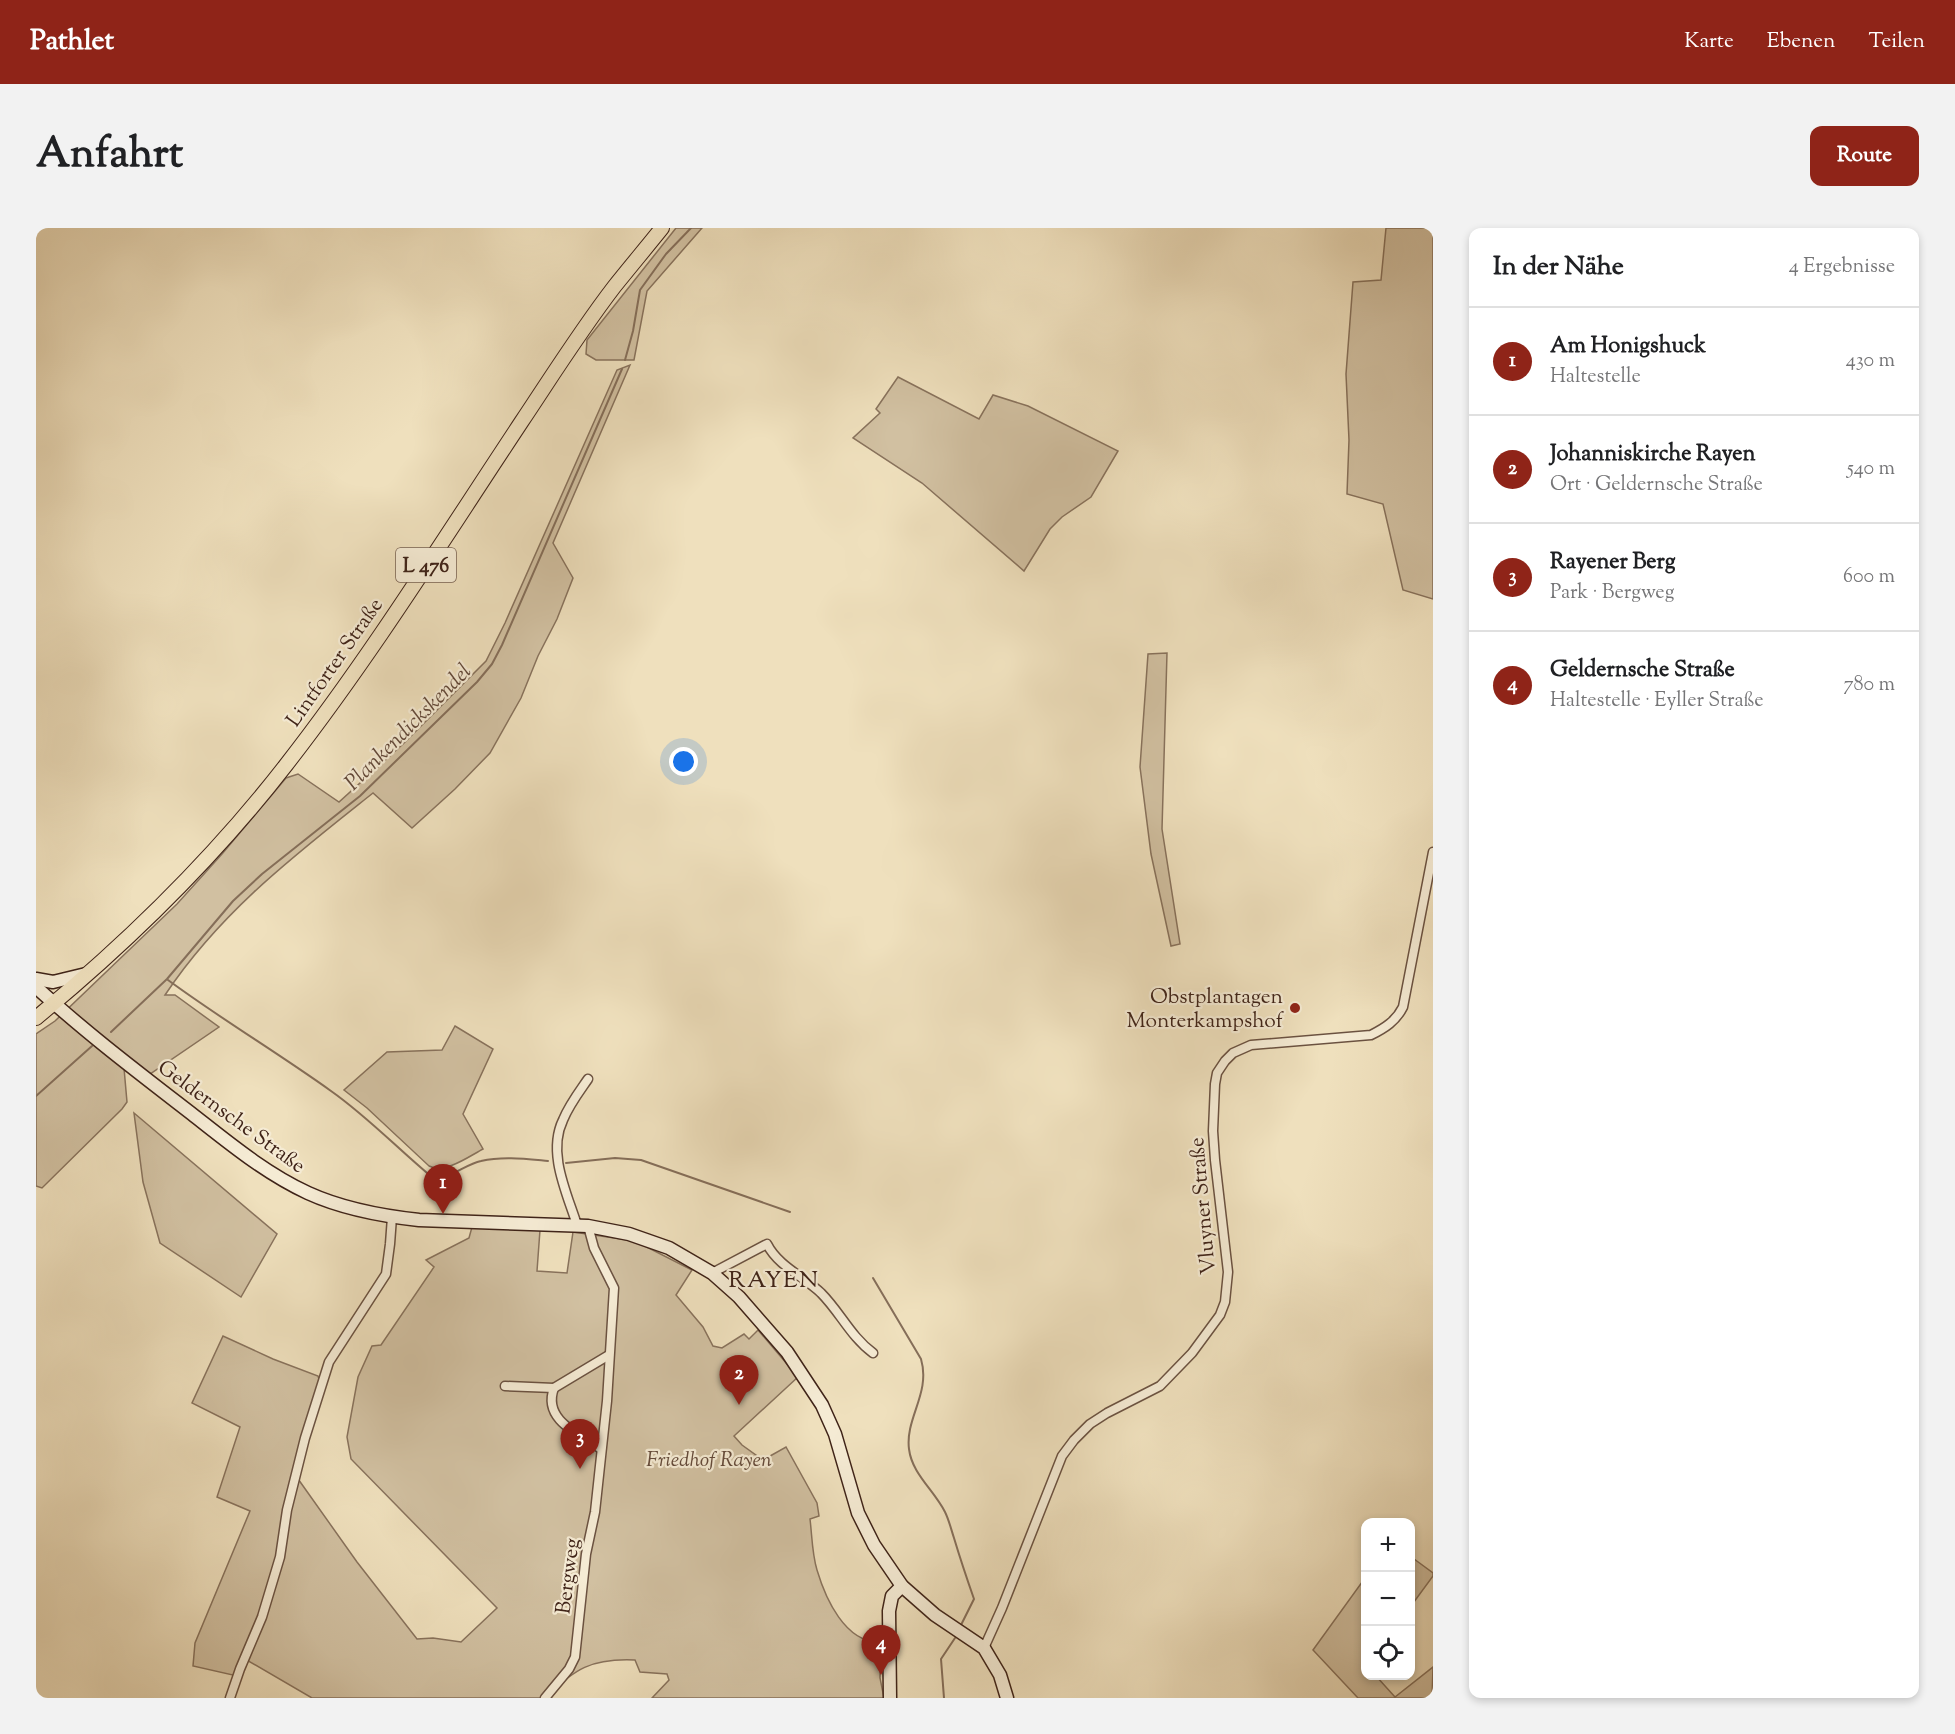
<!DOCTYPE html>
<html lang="de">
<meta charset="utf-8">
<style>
body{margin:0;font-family:"Sorts Mill Goudy",serif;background:#f2f2f2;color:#202124}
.controls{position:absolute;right:18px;bottom:18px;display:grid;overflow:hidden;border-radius:12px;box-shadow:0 3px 9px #0003}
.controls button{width:54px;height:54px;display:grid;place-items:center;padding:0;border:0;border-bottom:2px solid #e0e0e0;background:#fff;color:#202124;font:30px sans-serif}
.you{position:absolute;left:648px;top:534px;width:21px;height:21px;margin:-15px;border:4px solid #fff;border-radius:50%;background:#1a73e8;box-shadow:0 0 0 9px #1a73e833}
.badge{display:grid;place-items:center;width:39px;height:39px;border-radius:50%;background:#8f2418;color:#fff;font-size:20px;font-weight:700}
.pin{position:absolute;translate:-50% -50px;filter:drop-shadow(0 2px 3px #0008)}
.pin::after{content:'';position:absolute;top:32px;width:21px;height:18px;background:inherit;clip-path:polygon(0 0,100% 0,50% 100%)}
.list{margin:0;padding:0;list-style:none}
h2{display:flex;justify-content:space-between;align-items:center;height:78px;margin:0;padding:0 24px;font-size:26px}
h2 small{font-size:20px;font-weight:400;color:#757577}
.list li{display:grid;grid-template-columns:39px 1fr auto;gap:18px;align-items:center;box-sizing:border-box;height:108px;padding:0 24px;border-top:2px solid #e0e0e0}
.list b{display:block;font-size:22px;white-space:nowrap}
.list p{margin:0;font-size:20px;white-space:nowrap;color:#757577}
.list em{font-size:20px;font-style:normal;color:#757577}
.icon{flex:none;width:33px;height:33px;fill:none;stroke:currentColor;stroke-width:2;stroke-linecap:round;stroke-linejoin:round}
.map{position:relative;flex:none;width:1397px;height:1470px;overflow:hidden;border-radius:12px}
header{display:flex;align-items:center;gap:36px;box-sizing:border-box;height:84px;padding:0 30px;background:#8f2418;color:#fff}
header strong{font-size:28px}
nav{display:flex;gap:33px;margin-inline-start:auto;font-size:21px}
.intro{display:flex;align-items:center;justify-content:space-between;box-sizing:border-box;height:144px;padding:0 36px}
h1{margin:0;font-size:42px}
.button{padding:15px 27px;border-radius:12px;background:#8f2418;color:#fff;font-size:21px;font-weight:700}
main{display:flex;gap:36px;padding:0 36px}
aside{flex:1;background:#fff;border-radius:12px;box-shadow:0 3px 9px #0003}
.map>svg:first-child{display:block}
.green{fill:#d1c0a1;stroke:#88725c;stroke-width:1.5}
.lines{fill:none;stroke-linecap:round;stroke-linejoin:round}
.stream{stroke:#856e59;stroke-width:2}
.street-casing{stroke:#6b5241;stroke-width:11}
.secondary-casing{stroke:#3f2318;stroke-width:15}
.primary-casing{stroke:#3f2318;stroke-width:16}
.street{stroke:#f5ebd4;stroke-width:8}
.secondary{stroke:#f5ebd4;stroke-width:12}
.primary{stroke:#efe0bd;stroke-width:14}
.poi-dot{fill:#8f2418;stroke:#f5ebd4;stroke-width:2}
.labels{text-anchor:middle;stroke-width:4.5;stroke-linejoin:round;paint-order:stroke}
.shield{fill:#f5ebd4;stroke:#765f50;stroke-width:1.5}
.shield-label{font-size:20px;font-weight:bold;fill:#3f2318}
.street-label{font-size:21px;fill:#3f2318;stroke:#f5ebd4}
.poi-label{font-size:21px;fill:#3f2318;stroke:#f5ebd4;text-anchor:end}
.park-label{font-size:21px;font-style:italic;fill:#644a3a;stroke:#f5ebd4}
.water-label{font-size:22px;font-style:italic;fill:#624839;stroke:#f5ebd4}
.quarter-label{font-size:24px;letter-spacing:1.5px;fill:#3f2318;stroke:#f5ebd4}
</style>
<header>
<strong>Pathlet</strong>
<nav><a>Karte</a><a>Ebenen</a><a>Teilen</a></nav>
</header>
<div class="intro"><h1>Anfahrt</h1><a class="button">Route</a></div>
<main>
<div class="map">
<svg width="1397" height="1470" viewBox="0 0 1397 1470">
<rect width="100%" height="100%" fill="#efe0bd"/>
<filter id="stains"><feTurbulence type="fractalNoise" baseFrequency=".00333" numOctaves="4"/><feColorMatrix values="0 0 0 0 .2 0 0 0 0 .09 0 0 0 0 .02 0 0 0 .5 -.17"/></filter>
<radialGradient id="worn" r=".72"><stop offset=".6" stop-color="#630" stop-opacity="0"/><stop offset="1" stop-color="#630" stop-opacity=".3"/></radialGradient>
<g class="green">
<path d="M640 0H666L611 63 598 132H560L550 126 551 112Z"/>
<path d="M1350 0H1397V371L1367 362 1347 276 1311 266 1313 212 1310 146 1317 54 1345 52Z"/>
<path d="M594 137 517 315 537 350 521 391 502 428 485 470 454 525 419 561 376 600 337 565C259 627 185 683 129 767H139L183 799 114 846 98 833 88 840 91 874 86 881 6 960 0 958V806L19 793 141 676 186 626 250 550 262 546 303 574 367 516 450 433 469 395 581 142Z"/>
<path d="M862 149 943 191 957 167 992 178 1082 223 1055 269 1026 289 1014 301 988 343 886 255 817 210 844 185 840 181Z"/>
<path d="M1131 425 1126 601 1144 716 1135 718 1115 626 1104 539 1112 426Z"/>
<path d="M419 798 457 821 427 886 447 921C432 929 409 946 393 938L331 880 308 862 351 824 406 822Z"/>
<path d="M98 885 241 1006 205 1069 124 1015 107 954Z"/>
<path d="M436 999 504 1002 501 1043 531 1045 537 1004 599 1013 656 1042 640 1067 667 1099 677 1118 686 1120 708 1106 713 1111 722 1102 762 1149 698 1208 706 1217 727 1232 750 1219 781 1275 783 1288 774 1291C776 1307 776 1326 781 1342 789 1369 809 1416 845 1414L844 1450 848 1470H616L633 1452 631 1446 604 1444 599 1432C555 1430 539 1441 508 1470H276L209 1431 201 1448 157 1438 159 1415 214 1283 181 1269 204 1199 156 1175 187 1108 237 1131 282 1148 287 1164 260 1248 321 1334 381 1411 397 1410 425 1414 461 1380 315 1231 311 1209 322 1149 336 1118 345 1117 398 1039 390 1032 433 1010Z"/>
<path d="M1374 1328 1397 1345V1348L1375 1378Z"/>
<path d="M1329 1350 1330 1448H1340L1359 1469 1397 1439 1396 1470H1322L1277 1422Z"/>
</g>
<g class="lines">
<g class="stream">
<path d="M589 132 597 103 604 62 630 26 655 0"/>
<path d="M132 752C185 791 242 825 295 863 332 889 363 922 397 950 414 952 429 936 445 933 467 928 490 931 512 933"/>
<path d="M75 804 131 751 197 673 226 646 324 568 441 454 456 436 466 417 586 141"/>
<path d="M0 868 56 818"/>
<path d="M530 935 579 930 605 932 754 984"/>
<path d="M837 1050 885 1131C895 1165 869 1190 873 1221 876 1246 898 1262 909 1284 913 1292 915 1301 918 1310 924 1330 931 1351 938 1371L925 1397"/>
<path d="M908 1470 905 1431 919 1410"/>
</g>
<g class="street-casing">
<g id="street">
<path d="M541 997C531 965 511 925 527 892 533 877 543 864 552 851"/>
<path d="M676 1045 731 1016C742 1038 768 1049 785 1065 804 1084 815 1109 837 1125"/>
<path d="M469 1158 518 1160"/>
<path d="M565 1221C543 1206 506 1192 518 1160L573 1127"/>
<path d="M948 1420 966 1380 1026 1228 1038 1212 1054 1196 1071 1185 1124 1158 1156 1125 1184 1087 1189 1074 1192 1044 1179 932 1177 903 1179 856 1181 845 1189 833 1197 825 1215 817 1335 807C1349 800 1360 793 1367 779L1397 624"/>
<path d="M194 1470 204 1441 226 1389 244 1329 251 1282 269 1210 293 1134 350 1046 354 1016 356 989"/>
<path d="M509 1470 533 1441 539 1429 550 1326 559 1284 571 1173 578 1060 558 1020 552 998"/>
</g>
</g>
<g class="secondary-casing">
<g id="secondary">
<path d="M0 751 17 754 50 746"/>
<path d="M0 759C49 804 103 845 156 886 193 915 229 945 272 965 307 981 346 988 383 992L552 998 593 1006 633 1020 676 1045 703 1069 751 1124 786 1177 799 1206 822 1285 838 1317 866 1358 899 1387 948 1420 964 1447 971 1470"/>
<path d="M854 1470 853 1383 856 1368 866 1358"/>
</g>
</g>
<g class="primary-casing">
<path id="primary" d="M0 790C91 715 177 631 250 537 335 428 409 309 486 193 516 148 545 102 578 59 594 39 610 20 626 0"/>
</g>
<use href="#street" class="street"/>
<use href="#secondary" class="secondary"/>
<use href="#primary" class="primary"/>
</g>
<circle class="poi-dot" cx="1259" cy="780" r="6"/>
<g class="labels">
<rect class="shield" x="360" y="320" width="60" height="34" rx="4.5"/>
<g class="shield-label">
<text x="390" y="344">L 476</text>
</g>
<g class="street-label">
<text transform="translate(298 434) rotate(-55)" y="7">Lintforter Straße</text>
<text transform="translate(196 888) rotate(36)" y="7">Geldernsche Straße</text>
<text transform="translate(1166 978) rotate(-95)" y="7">Vluyner Straße</text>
<text transform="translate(531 1348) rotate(-83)" y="7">Bergweg</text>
</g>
<g class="poi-label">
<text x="1247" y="775">Obstplantagen<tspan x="1247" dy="24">Monterkampshof</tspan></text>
</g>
<g class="park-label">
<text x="673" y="1238">Friedhof Rayen</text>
</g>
<g class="water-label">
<text transform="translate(371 498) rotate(-45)" y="8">Plankendickskendel</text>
</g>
<g class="quarter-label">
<text x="738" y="1059">RAYEN</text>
</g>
</g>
<rect width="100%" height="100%" filter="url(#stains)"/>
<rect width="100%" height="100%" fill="url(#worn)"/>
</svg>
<div class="controls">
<button>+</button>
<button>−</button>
<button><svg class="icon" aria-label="locate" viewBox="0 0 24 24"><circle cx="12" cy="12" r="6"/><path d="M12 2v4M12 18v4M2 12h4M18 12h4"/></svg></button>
</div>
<div class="you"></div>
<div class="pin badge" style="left:407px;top:986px">1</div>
<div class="pin badge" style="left:703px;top:1177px">2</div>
<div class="pin badge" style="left:544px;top:1241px">3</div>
<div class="pin badge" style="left:845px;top:1447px">4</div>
</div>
<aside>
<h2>In der Nähe<small>4 Ergebnisse</small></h2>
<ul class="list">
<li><span class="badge">1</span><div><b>Am Honigshuck</b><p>Haltestelle</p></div><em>430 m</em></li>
<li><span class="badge">2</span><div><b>Johanniskirche Rayen</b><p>Ort · Geldernsche Straße</p></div><em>540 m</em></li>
<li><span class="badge">3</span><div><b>Rayener Berg</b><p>Park · Bergweg</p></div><em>600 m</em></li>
<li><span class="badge">4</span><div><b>Geldernsche Straße</b><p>Haltestelle · Eyller Straße</p></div><em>780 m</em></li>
</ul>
</aside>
</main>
